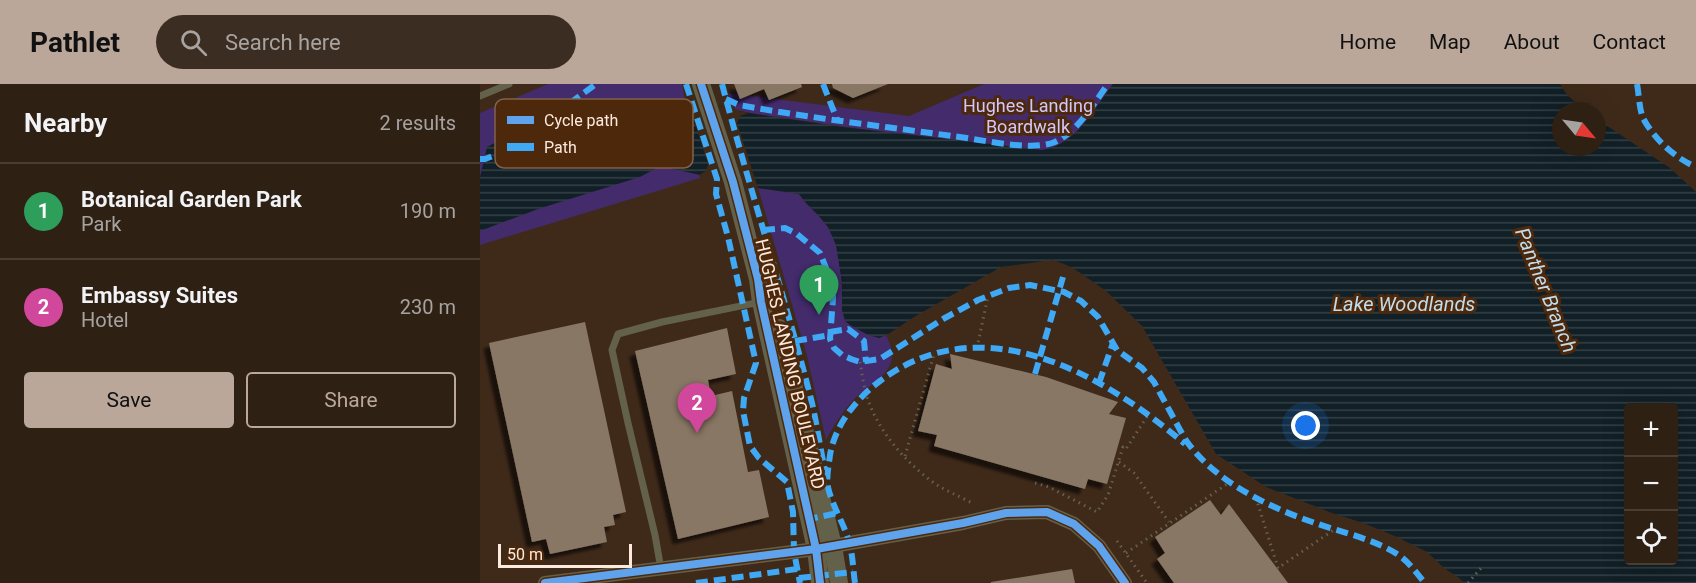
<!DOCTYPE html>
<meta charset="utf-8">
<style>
body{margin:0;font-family:Roboto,sans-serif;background:#3b2d22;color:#f1f3f6}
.controls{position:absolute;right:18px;bottom:18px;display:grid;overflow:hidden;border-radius:6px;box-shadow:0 6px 24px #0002}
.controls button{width:54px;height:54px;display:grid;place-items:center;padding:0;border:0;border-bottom:2px solid #4a3e34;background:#2f2014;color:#f1f3f6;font:30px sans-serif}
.compass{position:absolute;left:1072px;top:18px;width:54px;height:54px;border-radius:50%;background:#2f2014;box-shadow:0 6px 24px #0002;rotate:119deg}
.scale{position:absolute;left:18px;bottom:15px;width:134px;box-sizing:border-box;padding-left:6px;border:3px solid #fdeade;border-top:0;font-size:16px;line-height:21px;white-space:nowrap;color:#fdeade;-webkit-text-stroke:4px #4e280b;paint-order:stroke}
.you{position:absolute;left:826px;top:342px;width:21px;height:21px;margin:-15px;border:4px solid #fff;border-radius:50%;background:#1a73e8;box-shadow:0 0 0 9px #1a73e833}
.badge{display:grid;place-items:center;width:39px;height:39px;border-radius:50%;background:#baa799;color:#fff;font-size:20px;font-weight:700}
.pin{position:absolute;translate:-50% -50px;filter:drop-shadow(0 2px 3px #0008)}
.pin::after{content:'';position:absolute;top:32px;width:21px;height:18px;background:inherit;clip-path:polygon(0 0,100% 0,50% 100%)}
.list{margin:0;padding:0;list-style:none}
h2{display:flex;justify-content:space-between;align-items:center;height:78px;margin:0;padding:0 24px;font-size:26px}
h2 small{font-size:20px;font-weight:400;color:#a7a3a0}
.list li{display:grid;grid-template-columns:39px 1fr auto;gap:18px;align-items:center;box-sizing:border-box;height:96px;padding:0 24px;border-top:2px solid #4a3e34}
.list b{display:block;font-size:22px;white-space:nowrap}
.list p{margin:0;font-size:20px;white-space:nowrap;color:#a7a3a0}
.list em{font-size:20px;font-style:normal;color:#a7a3a0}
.actions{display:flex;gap:12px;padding:18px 24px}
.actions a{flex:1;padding:14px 0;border:2px solid #baa799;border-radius:6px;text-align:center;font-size:21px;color:#baa799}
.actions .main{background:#baa799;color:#111}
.icon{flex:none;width:33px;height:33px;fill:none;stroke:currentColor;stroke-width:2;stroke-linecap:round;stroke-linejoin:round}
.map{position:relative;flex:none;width:1216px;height:499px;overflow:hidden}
header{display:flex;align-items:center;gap:36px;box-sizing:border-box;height:84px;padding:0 30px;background:#baa799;color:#111}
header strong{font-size:28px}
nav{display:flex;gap:33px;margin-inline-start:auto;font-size:21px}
.search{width:420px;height:54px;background:#3b2d22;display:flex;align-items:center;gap:15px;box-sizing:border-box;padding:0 21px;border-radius:33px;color:#a7a3a0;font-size:22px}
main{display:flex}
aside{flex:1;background:#2f2014}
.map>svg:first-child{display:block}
.park{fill:#432b6c}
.water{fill:url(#water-rules);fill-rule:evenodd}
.pier{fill:#3f2a1a}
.building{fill:#897765;filter:url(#shadow)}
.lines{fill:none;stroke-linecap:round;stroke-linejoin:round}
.path{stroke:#66604f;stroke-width:3;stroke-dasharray:1.5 4.5;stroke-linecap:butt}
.service{stroke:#64614a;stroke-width:7}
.minor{stroke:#64614a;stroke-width:14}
.tertiary{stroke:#64614a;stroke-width:18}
.quiet{stroke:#3fa9f5;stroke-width:6;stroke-dasharray:12 6;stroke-linecap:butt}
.cycleway-casing{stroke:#4e280b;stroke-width:11}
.cycleway{stroke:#60a3ed;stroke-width:8}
.labels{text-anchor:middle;stroke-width:6;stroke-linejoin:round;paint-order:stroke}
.park-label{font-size:18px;fill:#d1c7fb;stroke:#4e280b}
.street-label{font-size:18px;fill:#fdeade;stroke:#4e280b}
.water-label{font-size:20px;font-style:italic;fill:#c1dcec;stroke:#4e280b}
.key{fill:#4e280b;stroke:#82624a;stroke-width:1.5}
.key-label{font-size:16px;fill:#fdeade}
</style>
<header>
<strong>Pathlet</strong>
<div class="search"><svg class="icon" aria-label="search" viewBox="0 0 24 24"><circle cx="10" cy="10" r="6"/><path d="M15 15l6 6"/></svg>Search here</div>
<nav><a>Home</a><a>Map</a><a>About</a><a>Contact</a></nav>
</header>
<main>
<aside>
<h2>Nearby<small>2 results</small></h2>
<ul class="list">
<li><span class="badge" style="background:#2e9e5b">1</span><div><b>Botanical Garden Park</b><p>Park</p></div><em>190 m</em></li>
<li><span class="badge" style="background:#d1479c">2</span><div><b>Embassy Suites</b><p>Hotel</p></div><em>230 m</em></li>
</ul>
<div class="actions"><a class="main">Save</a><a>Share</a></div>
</aside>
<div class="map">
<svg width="1216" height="499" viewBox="0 0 1216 499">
<defs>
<pattern id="water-rules" width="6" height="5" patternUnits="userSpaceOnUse" patternTransform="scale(1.5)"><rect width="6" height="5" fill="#111f26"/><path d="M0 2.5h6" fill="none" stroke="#354045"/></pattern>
<filter id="shadow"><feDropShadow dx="-5.5" dy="5.5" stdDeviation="1.5" flood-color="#0009"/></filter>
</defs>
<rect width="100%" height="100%" fill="#3f2a1a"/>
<g class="park">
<path d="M68 0H202L220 94 0 161V29Z"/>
<path d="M504 0H633C614 25 596 61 562 66L380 45 269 29 255 25 248 9 429 32Z"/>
<path d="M278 104 319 110C327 122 340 130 347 142 363 166 362 199 362 226L399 254 406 251C410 260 414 268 411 278 406 294 387 303 375 314 363 327 354 341 346 356L327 272Z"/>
</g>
<path class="water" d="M633 0H1080L1088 12 1106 27H1081V63H1117V35L1190 84 1216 108V499H984L979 494 964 484 947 468 917 453 883 439 852 429 786 403 736 370 662 242 626 207 596 186 584 180 572 176 521 183 434 233 410 249 399 254 388 251 370 241 365 237 362 226V199L356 161 348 143 338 131 326 119 319 110 278 104 180 82 160 93 58 125 0 147V93L7 63 41 45 87 35 99 42 147 20 207 15 269 29 363 43 562 66C596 61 614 25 633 0ZM1148 324H1194V476H1148Z"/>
<path class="pier" d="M207 15 269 29 260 32 257 39 278 104 219 91 226 87 228 80Z"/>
<g class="building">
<path d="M254 0H321L322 3 289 16 284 5 260 15Z"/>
<path d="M352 0H408L373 14 353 4Z"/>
<path d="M105 238 146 428 133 431 135 441 124 443 127 458 70 470 66 455 52 458 9 259Z"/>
<path d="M247 244 256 290 228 296 231 312 252 307 268 388 279 386 289 433 198 455 155 267Z"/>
<path d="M470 270 566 293 638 318 629 330 646 334 627 400 608 395 605 405 454 362 457 351 438 347 456 280 472 285Z"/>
<path d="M730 416 741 431 749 420 808 499H694L677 475 685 469 675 453Z"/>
<path d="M592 485 595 499H511V498Z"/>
</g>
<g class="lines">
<g class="path">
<path d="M497 264 508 212"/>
<path d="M380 278C382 288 383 300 386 310 397 346 424 377 454 399 466 407 479 412 492 419"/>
<path d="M425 372 454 270"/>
<path d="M639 378 654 389 689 438"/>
<path d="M555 399 569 403 617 428 628 411 643 363 646 365 668 331"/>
<path d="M776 414 798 484 855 445"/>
<path d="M637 457 667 499"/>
<path d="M646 469 750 398"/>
<path d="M988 499 1001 484"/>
</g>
<g class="service">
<path d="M0 12 29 0"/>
<path d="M181 485 175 451 148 339 132 266 138 250 182 238 290 216"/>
</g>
<path class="minor" d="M65 499 336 465 483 439 526 429 567 428 594 440 619 462 645 499"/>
<g class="tertiary">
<path d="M221 0 253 98 278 195 281 218 336 465 340 499"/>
<path d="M299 244 353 462 359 499"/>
</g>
<g class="quiet">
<path d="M206 0 237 95 236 110 248 153 276 279 264 314 263 327 270 362 279 374 307 398 313 428 314 468 320 499"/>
<path d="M242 0C270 107 305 212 332 319 337 341 340 364 345 386"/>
<path d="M343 0 358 38"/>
<path d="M1157 0C1159 10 1159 24 1163 34 1174 55 1195 74 1216 83"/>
<path d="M246 15 259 21C330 34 401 42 472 52 499 55 548 67 572 59 595 52 614 19 628 0"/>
<path d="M0 75H5L28 66 62 48 93 17 116 0"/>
<path d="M283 146 305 144 317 150 340 169 352 199 353 214 350 255 354 264 362 271 371 275 380 278 400 275 463 235 498 216 529 204 550 201 584 208 601 217 618 233 637 266 662 284 674 298 705 355C734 397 788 423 835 439 863 449 895 455 920 472 930 479 937 490 945 499"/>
<path d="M350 248 368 245 384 257 386 278"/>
<path d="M315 257 350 251"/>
<path d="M555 290 583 193"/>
<path d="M619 299 633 259"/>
<path d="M326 434 329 435 358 429"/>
<path d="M319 494 373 488"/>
<path d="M216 499 317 485"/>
<path d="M375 499C373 486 373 471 369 458 364 439 352 422 348 403 346 394 349 380 350 371 355 341 376 315 400 297 502 221 622 289 705 360"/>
</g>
<g class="cycleway-casing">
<g id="cycleway">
<path d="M221 0 253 98 278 195 281 218 336 465 340 499"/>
<path d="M65 499 336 465 483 439 526 429 567 428 594 440 619 462 645 499"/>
</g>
</g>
<use href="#cycleway" class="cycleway"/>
</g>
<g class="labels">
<g class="park-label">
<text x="548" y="28">Hughes Landing<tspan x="548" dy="21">Boardwalk</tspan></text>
</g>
<g class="street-label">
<text transform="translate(310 280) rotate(77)" y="6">HUGHES LANDING BOULEVARD</text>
</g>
<g class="water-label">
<text transform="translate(1066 206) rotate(68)" y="7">Panther Branch</text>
<text x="924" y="227">Lake Woodlands</text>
</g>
</g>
<rect x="15" y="15" width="198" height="69" rx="9" class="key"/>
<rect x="27" y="32" width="27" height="8" fill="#60a3ed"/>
<rect x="27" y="59" width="27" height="8" fill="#3fa9f5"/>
<g class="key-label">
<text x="64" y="42">Cycle path</text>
<text x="64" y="69">Path</text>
</g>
</svg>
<div class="controls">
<button>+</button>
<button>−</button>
<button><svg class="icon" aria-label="locate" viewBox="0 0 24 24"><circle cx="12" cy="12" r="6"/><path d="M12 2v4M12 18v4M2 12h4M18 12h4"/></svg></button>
</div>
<svg class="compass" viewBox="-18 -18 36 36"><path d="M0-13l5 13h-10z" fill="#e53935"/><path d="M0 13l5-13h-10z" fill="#a7a3a0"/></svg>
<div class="scale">50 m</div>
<div class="you"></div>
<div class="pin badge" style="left:339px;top:231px;background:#2e9e5b">1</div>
<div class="pin badge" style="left:217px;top:349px;background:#d1479c">2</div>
</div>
</main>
